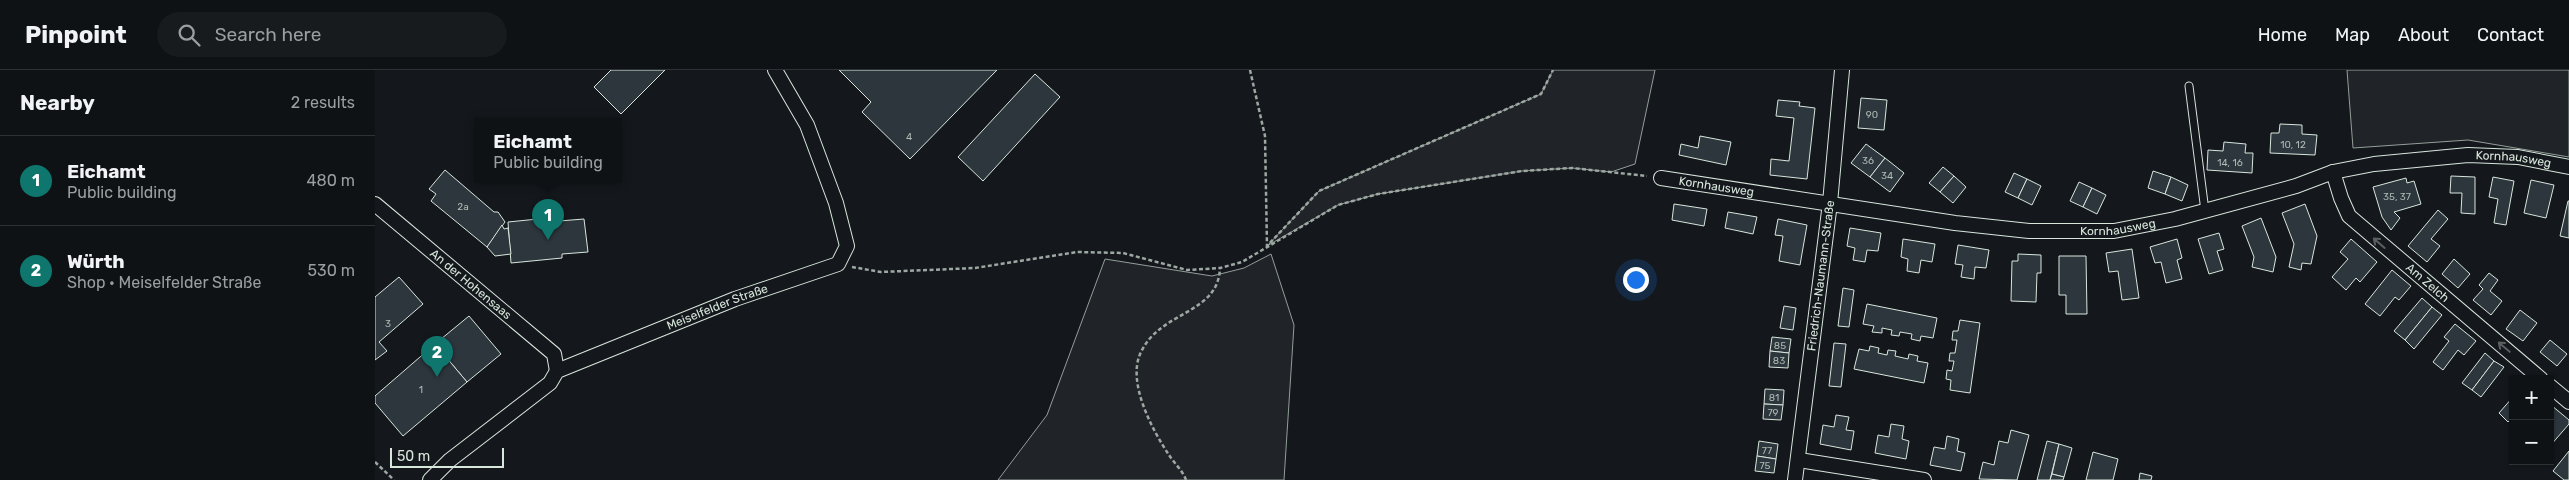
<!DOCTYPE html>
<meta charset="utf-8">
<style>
body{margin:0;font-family:Rubik,sans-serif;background:#181b1e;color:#f1f3f6}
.controls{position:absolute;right:15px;bottom:15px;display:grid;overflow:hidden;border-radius:0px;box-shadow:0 1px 4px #0004}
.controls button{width:45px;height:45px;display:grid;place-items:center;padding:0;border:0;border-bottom:1px solid #2f3234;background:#0f1215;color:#f1f3f6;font:25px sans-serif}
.scale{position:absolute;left:15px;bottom:12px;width:114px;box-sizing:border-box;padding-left:5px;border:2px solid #d8e6dc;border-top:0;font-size:14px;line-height:18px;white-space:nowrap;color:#d8e6dc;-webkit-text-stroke:4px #14181c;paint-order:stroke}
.you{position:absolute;left:1260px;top:209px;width:18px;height:18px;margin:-12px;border:4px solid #fff;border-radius:50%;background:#1a73e8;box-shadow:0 0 0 8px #1a73e833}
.badge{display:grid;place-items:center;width:32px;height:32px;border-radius:50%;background:#0f766e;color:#fff;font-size:16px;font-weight:700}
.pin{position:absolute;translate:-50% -41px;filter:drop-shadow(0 1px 2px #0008)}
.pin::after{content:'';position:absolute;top:26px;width:18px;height:15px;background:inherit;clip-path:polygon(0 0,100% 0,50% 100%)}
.popup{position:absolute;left:99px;top:48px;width:148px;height:65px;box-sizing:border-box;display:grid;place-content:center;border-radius:0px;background:#0f1215;filter:drop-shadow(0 1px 4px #0005);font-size:16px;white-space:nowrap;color:#9b9ea0}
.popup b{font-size:19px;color:#f1f3f6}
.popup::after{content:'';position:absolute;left:50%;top:100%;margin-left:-10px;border:10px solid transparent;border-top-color:#0f1215}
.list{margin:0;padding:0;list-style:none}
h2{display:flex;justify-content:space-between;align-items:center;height:65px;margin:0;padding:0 20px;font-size:21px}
h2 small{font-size:16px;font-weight:400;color:#9b9ea0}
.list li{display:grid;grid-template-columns:32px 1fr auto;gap:15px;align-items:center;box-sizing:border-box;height:90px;padding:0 20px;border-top:1px solid #2f3234}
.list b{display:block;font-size:19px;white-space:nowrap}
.list p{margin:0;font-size:16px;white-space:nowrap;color:#9b9ea0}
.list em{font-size:16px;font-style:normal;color:#9b9ea0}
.icon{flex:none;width:28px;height:28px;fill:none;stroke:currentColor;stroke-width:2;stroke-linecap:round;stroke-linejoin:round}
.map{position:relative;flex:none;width:2194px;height:410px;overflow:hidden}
header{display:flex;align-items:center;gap:30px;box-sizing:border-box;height:70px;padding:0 25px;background:#0f1215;border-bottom:1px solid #2f3234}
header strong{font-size:24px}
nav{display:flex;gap:28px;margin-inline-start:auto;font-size:18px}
.search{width:350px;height:45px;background:#181b1e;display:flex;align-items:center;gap:12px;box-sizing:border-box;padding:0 18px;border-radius:28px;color:#9b9ea0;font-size:19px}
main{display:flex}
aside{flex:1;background:#0f1215}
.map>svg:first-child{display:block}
.green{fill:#202428;stroke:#939e99}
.building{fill:#2c363c;stroke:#d8e6dc}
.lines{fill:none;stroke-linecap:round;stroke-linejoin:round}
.lane-casing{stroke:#d8e6dc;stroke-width:9}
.street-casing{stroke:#d8e6dc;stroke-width:16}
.path{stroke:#9da8a2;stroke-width:2.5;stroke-dasharray:4 2.5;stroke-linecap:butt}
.lane{stroke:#14181c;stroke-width:7}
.street{stroke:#14181c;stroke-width:14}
.oneway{stroke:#59605f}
.labels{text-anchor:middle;stroke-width:4;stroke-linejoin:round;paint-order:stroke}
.number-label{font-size:10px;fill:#adbab4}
.street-label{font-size:12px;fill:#d8e6dc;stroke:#14181c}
</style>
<header>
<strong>Pinpoint</strong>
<div class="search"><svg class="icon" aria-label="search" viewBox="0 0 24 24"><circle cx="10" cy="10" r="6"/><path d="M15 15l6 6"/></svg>Search here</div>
<nav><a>Home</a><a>Map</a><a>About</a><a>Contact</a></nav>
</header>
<main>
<aside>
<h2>Nearby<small>2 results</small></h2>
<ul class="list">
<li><span class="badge">1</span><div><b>Eichamt</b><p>Public building</p></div><em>480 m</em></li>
<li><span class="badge">2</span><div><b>Würth</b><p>Shop · Meiselfelder Straße</p></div><em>530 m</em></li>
</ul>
</aside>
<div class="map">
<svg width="2194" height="410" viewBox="0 0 2194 410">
<rect width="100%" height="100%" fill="#14181c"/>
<g class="green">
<path d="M1178 0H1280L1260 94 1236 102 1197 98 1147 101 1003 124 963 135 892 176 944 121 1166 24Z"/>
<path d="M1972 0H2194V87L2093 70 1978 78Z"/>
<path d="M896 184 919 255 909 410H623L672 345 730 189 837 206 869 198Z"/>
</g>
<g class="building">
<path d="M236 0H290L246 44 219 17Z"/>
<path d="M464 0H622L535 89 487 42 496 32Z"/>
<path d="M660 4 685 27 608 111 583 87Z"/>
<path d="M1486 28 1512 30 1509 60 1483 58Z"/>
<path d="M1403 30 1425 32 1424 36 1440 38 1432 109 1395 105 1396 89 1414 91 1419 48 1401 46Z"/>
<path d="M1905 54 1927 55V64L1942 65 1940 85 1895 83 1896 63H1904Z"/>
<path d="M1325 66 1356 72 1351 95 1304 85 1306 74 1323 78Z"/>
<path d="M1849 72 1871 74 1870 83H1878L1877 103 1832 100 1833 80 1848 81Z"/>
<path d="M1491 74 1510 88 1495 107 1476 93Z"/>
<path d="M1510 88 1529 103 1515 122 1495 107Z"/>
<path d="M1568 97 1579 106 1565 122 1554 113Z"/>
<path d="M70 100 119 142H123L130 152 112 177 56 131 61 124 54 119Z"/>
<path d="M1778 101 1796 107 1790 124 1773 118Z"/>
<path d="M1639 103 1652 109 1643 128 1630 122Z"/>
<path d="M1579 106 1591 117 1578 133 1565 122Z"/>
<path d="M2076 106 2100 107V144L2086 143 2087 123H2075Z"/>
<path d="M1796 107 1813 115 1807 131 1790 124Z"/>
<path d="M2118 107 2139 111 2131 155 2119 153 2123 129 2114 127Z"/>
<path d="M2031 108 2032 113 2039 111 2046 134 2019 142 2025 148 2016 160 2007 147 1998 117Z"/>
<path d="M1652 109 1666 116 1657 135 1643 128Z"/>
<path d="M2156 110 2179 115 2171 148 2149 143Z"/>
<path d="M1704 112 1717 118 1708 137 1695 131Z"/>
<path d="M1717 118 1731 125 1722 144 1708 137Z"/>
<path d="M2193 131H2194V168L2185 166Z"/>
<path d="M1299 134 1332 139 1329 156 1297 150Z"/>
<path d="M1930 134 1942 166 1936 194 1927 193 1926 200 1914 197 1919 174 1907 143Z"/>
<path d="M2063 140 2073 149 2056 169 2065 176 2052 192 2033 176Z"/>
<path d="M1353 142 1382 147 1378 164 1350 158Z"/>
<path d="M183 147 184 151 209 149 213 182 187 184V188L136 193 133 152Z"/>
<path d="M1886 148 1901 187 1898 202 1877 197 1879 187 1867 156Z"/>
<path d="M1403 149 1432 155 1425 195 1404 191 1408 166 1400 165Z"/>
<path d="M127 155 129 159 133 158 136 184 120 186 112 177Z"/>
<path d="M1475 158 1506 163 1503 181 1492 180 1490 192 1478 190 1480 178 1472 176Z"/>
<path d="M1844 163 1849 179 1842 181 1848 200 1834 204 1823 169Z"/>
<path d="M1528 169 1560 174 1557 192 1546 190 1544 203 1532 201 1533 189 1526 187Z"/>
<path d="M1802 169 1807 188 1802 190 1807 209 1791 213 1786 192 1780 193 1775 177Z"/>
<path d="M1976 169 2002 192 1985 212 1981 208 1971 220 1957 207 1973 189 1965 182Z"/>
<path d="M1583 175 1614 180 1611 198 1600 197 1599 209 1586 207 1588 195 1580 194Z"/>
<path d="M1757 179 1764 228 1747 230 1743 201 1734 202 1731 183Z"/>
<path d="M1643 184 1666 185V203H1662L1661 232 1636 231 1637 191H1643Z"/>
<path d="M1684 186H1711L1712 244H1691V225H1684Z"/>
<path d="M2079 189 2095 204 2083 218 2067 204Z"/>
<path d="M2017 200 2036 216 2024 230 2020 227 2005 246 1990 234Z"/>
<path d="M2114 203 2123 210 2115 221 2127 231 2116 245 2098 230 2108 219 2104 215Z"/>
<path d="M24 207 48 234 4 272 12 281 0 290V227Z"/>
<path d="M1468 218 1479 220 1474 257 1463 256Z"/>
<path d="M2047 228 2057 237 2030 270 2019 261Z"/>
<path d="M1492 234 1562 248 1558 268 1546 266 1545 271 1536 269 1537 264 1525 262 1524 266 1516 265 1517 260 1507 258V263L1497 262 1499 256 1488 254Z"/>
<path d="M1409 236 1421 238 1418 260 1405 258Z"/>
<path d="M2057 237 2067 245 2039 279 2030 270Z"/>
<path d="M2145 240 2162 253 2148 271 2131 259Z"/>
<path d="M94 246 126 284 92 312 60 274Z"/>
<path d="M1585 250 1605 253 1595 323 1575 320 1576 310 1571 309 1572 300 1577 301 1579 291H1574L1575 283H1580L1582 270H1577L1578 261H1583Z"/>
<path d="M2080 254 2101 271 2089 285 2083 280 2068 300 2058 292 2074 271 2069 267Z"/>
<path d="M1397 267 1416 269 1414 283 1395 281Z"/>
<path d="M2175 270 2192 284 2182 296 2165 282Z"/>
<path d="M1459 273 1471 274 1466 317 1454 316Z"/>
<path d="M60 274 92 312 28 366 0 333V326Z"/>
<path d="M1495 276 1504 278 1503 283 1512 285 1513 280 1521 281 1520 286 1533 289 1534 284 1543 286 1542 291 1553 293 1549 313 1479 299 1484 279 1494 281Z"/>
<path d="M1395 281 1414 283 1413 298 1394 297Z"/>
<path d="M2110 283 2119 291 2097 320 2087 313Z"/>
<path d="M2119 291 2129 297 2106 327 2097 320Z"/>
<path d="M1390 319 1409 320 1408 335 1389 334Z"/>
<path d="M2138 327V347L2133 352 2124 343Z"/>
<path d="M1389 334 1408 335 1406 350 1388 349Z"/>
<path d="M2176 335 2194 350V354L2175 376Z"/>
<path d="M1461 345 1474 347 1471 360 1479 361 1476 380 1445 374 1448 355 1459 357Z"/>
<path d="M1516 354 1529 356 1527 369 1534 371 1531 389 1500 383 1503 365 1514 367Z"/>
<path d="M1636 360 1654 365 1642 410 1604 409 1608 392 1619 395 1624 371 1633 373Z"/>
<path d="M1572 366 1584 369 1582 381 1590 383 1586 401 1555 395 1559 377 1570 379Z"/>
<path d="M1384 371 1403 374 1401 389 1382 386Z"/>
<path d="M1672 371 1684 374 1675 410H1662Z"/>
<path d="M1684 374 1697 378 1689 407 1677 404Z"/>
<path d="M2194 381V410H2189L2178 401Z"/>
<path d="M1718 382 1743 389 1738 410H1711Z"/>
<path d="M1382 386 1401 389 1399 403 1380 401Z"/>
<path d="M1765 403 1777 406 1776 410H1764Z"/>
<path d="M1677 404 1689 407 1688 410H1675Z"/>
</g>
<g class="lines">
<g class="lane-casing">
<path id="lane" d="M1814 16 1830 141"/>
</g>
<g class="street-casing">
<g id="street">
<path id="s1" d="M1958 102 1966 128 1974 146 2166 309"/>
<path id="s2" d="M1286 108 1580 153 1654 161H1739L1800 149 1921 116 1958 102 1999 94 2093 85 2143 87 2194 97"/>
<path id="s3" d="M0 134 179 284 182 301"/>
<path d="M2175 316 2194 332"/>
<path d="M1424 390 1549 410"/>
<path id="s4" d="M55 410 75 390 175 313 182 301 360 229 463 194 472 176 461 133 432 55 400 0"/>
<path id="s5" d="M1420 410 1455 133 1467 0"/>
</g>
</g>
<g class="path">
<path d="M875 0 890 66 892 176 944 121 1166 24 1178 0"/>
<path d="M477 197 506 202 600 198 702 182 748 183 812 200 845 198 867 192 963 135 1003 124 1147 101 1197 98 1272 106"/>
<path d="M0 392 19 410"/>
<path d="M811 410C808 401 799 393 794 385 778 361 751 312 766 282 786 240 843 245 845 198"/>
</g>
<use href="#lane" class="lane"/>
<use href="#street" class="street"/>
</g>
<defs><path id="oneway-shaft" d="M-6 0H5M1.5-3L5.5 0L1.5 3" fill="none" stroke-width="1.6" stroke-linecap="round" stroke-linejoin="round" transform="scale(1.25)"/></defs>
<g class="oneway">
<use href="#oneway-shaft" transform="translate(2004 173) rotate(-139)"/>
<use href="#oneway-shaft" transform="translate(2129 277) rotate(-140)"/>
</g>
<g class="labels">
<g class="number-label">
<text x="1497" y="48">90</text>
<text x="534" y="70">4</text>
<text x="1918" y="78">10, 12</text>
<text x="1493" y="94">36</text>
<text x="1855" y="96">14, 16</text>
<text x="1512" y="109">34</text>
<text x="2022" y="130">35, 37</text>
<text x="88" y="140">2a</text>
<text x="13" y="257">3</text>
<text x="1405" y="279">85</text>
<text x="1404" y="294">83</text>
<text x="46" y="323">1</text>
<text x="1399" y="331">81</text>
<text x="1398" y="346">79</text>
<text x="1392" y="384">77</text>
<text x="1390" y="399">75</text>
</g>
<g class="street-label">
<text dy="4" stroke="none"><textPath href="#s2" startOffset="866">Kornhausweg</textPath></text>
<text dy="4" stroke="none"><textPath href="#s2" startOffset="56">Kornhausweg</textPath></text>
<text dy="4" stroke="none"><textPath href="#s2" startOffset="461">Kornhausweg</textPath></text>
<text dy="4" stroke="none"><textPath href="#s5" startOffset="206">Friedrich-Naumann-Straße</textPath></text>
<text dy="4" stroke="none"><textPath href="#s1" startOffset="150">Am Zelch</textPath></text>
<text dy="4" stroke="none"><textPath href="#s3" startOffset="125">An der Hohensaas</textPath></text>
<text dy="4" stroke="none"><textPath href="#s4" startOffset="341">Meiselfelder Straße</textPath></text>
</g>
</g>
</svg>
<div class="controls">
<button>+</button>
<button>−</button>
</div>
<div class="scale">50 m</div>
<div class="you"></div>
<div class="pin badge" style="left:173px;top:170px">1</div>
<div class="popup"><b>Eichamt</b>Public building</div>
<div class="pin badge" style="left:62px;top:307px">2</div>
</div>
</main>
